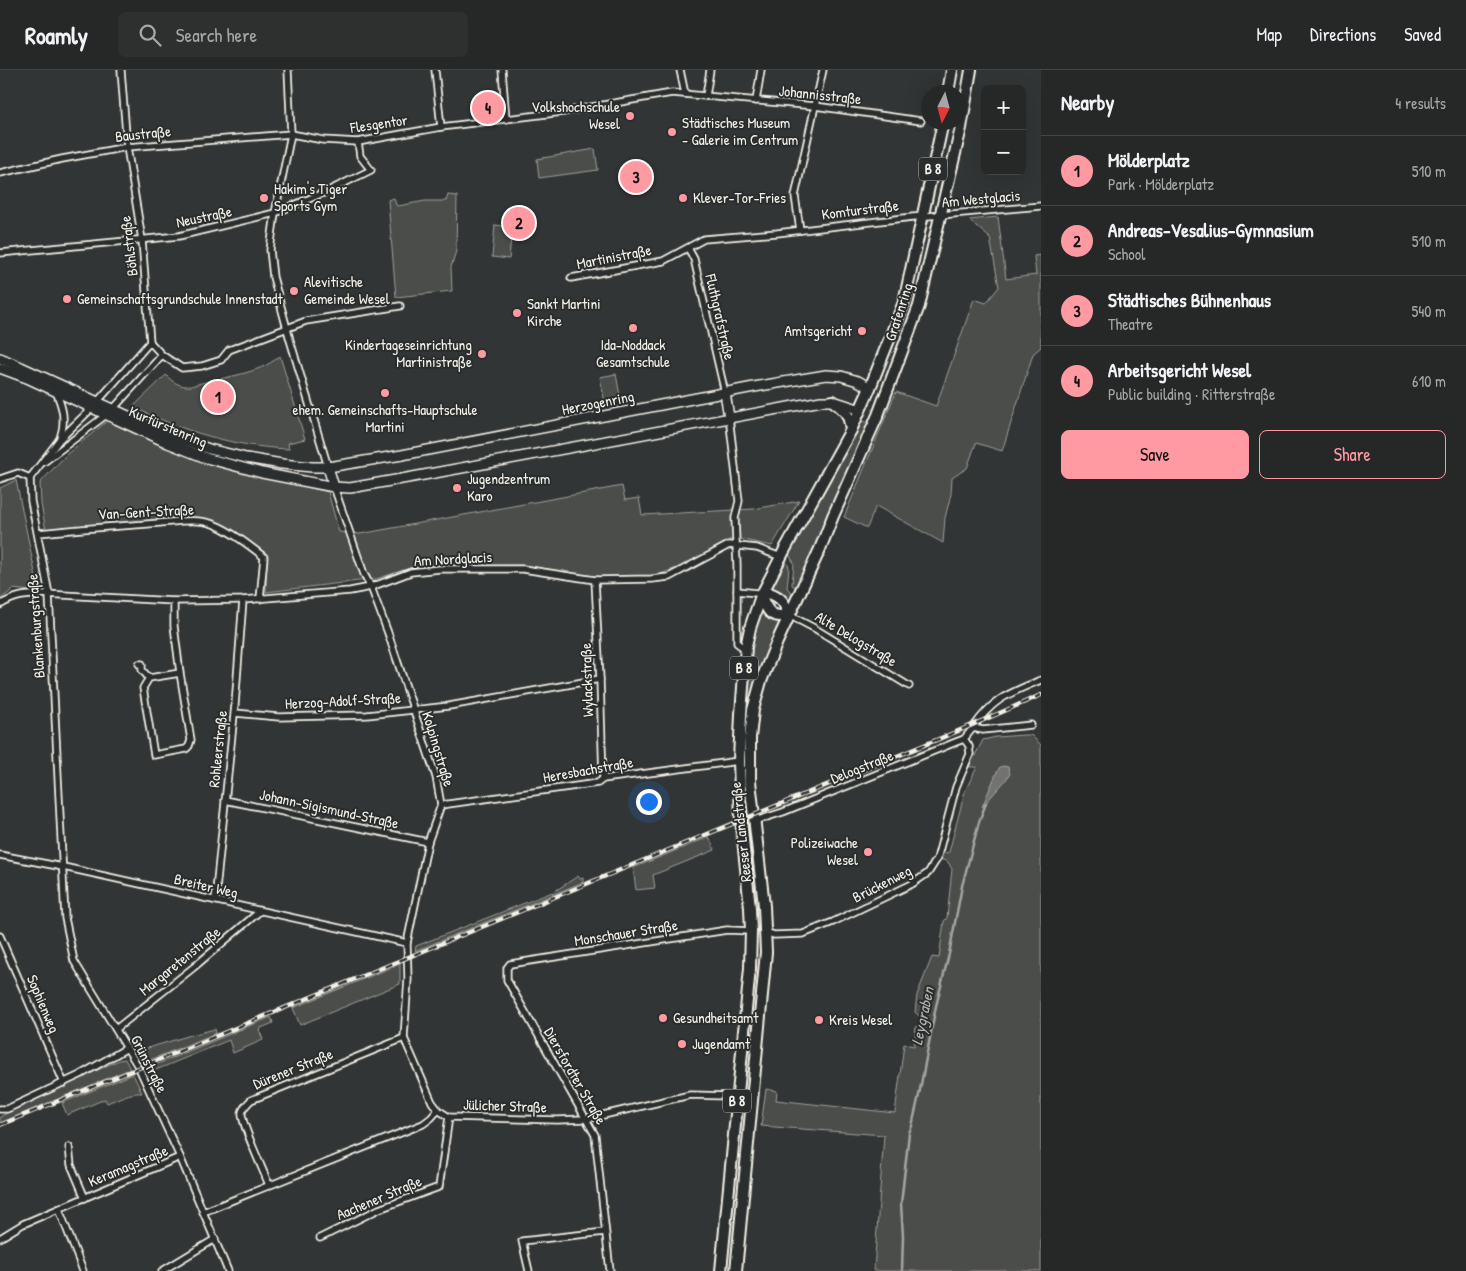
<!DOCTYPE html>
<meta charset="utf-8">
<style>
body{margin:0;font-family:"Patrick Hand",sans-serif;background:#2e3030;color:#f1f3f6}
.controls{position:absolute;right:15px;top:15px;display:grid;overflow:hidden;border-radius:8px;box-shadow:0 5px 20px #0002}
.controls button{width:45px;height:45px;display:grid;place-items:center;padding:0;border:0;border-bottom:1px solid #424445;background:#262828;color:#f1f3f6;font:25px sans-serif}
.compass{position:absolute;left:921px;top:15px;width:45px;height:45px;border-radius:50%;background:#262828;box-shadow:0 5px 20px #0002;rotate:186deg}
.you{position:absolute;left:648px;top:731px;width:18px;height:18px;margin:-12px;border:4px solid #fff;border-radius:50%;background:#1a73e8;box-shadow:0 0 0 8px #1a73e833}
.badge{display:grid;place-items:center;width:32px;height:32px;border-radius:50%;background:#ff9aa2;color:#111;font-size:16px;font-weight:700}
.pin{position:absolute;translate:-50% -50%;border:2px solid #fff;box-shadow:0 1px 5px #0006}
.list{margin:0;padding:0;list-style:none}
h2{display:flex;justify-content:space-between;align-items:center;height:65px;margin:0;padding:0 20px;font-size:21px}
h2 small{font-size:16px;font-weight:400;color:#a4a6a8}
.list li{display:grid;grid-template-columns:32px 1fr auto;gap:15px;align-items:center;box-sizing:border-box;height:70px;padding:0 20px;border-top:1px solid #424445}
.list b{display:block;font-size:19px;white-space:nowrap}
.list p{margin:0;font-size:16px;white-space:nowrap;color:#a4a6a8}
.list em{font-size:16px;font-style:normal;color:#a4a6a8}
.actions{display:flex;gap:10px;padding:15px 20px}
.actions a{flex:1;padding:11px 0;border:1px solid #ff9aa2;border-radius:8px;text-align:center;font-size:18px;color:#ff9aa2}
.actions .main{background:#ff9aa2;color:#111}
.icon{flex:none;width:28px;height:28px;fill:none;stroke:currentColor;stroke-width:2;stroke-linecap:round;stroke-linejoin:round}
.map{position:relative;flex:none;width:1041px;height:1201px;overflow:hidden}
header{display:flex;align-items:center;gap:30px;box-sizing:border-box;height:70px;padding:0 25px;background:#262828;border-bottom:1px solid #424445}
header strong{font-size:24px}
nav{display:flex;gap:28px;margin-inline-start:auto;font-size:18px}
.search{width:350px;height:45px;background:#2e3030;display:flex;align-items:center;gap:12px;box-sizing:border-box;padding:0 18px;border-radius:8px;color:#a4a6a8;font-size:19px}
main{display:flex}
aside{flex:1;background:#262828}
.map>svg:first-child{display:block}
.green{fill:#4b4d4c;stroke:#a09f9a}
.water{fill:#727370;stroke:#a6a5a0}
.lines{fill:none;stroke-linecap:round;stroke-linejoin:round}
.stream{stroke:#a6a5a0;stroke-width:2.5}
.street-casing{stroke:#f4f1e8;stroke-width:9}
.secondary-casing{stroke:#f4f1e8;stroke-width:12}
.primary-casing{stroke:#f4f1e8;stroke-width:14}
.street{stroke:#2a2d2e;stroke-width:5.5}
.secondary{stroke:#2a2d2e;stroke-width:9}
.primary{stroke:#2a2d2e;stroke-width:10}
.rail-casing{stroke:#f4f1e8;stroke-width:4.5}
.rail{stroke:#2a2d2e;stroke-width:2.5;stroke-dasharray:8;stroke-linecap:butt}
.poi-dot{fill:#ff9aa2;stroke:#2a2d2e;stroke-width:2}
.labels{text-anchor:middle;stroke-width:4;stroke-linejoin:round;paint-order:stroke}
.shield{fill:#2a2d2e;stroke:#b7b6b0;stroke-width:1}
.shield-label{font-size:14px;font-weight:bold;fill:#f4f1e8}
.street-label{font-size:15px;fill:#f4f1e8;stroke:#2a2d2e}
.poi-label{font-size:15px;fill:#f4f1e8;stroke:#2a2d2e;text-anchor:start}
.water-label{font-size:16px;font-style:italic;fill:#b3b2ac;stroke:#2a2d2e}
</style>
<header>
<strong>Roamly</strong>
<div class="search"><svg class="icon" aria-label="search" viewBox="0 0 24 24"><circle cx="10" cy="10" r="6"/><path d="M15 15l6 6"/></svg>Search here</div>
<nav><a>Map</a><a>Directions</a><a>Saved</a></nav>
</header>
<main>
<div class="map">
<svg width="1041" height="1201" viewBox="0 0 1041 1201">
<rect width="100%" height="100%" fill="#323535"/>
<filter id="ink" filterUnits="userSpaceOnUse"><feTurbulence type="fractalNoise" baseFrequency=".02" numOctaves="2"/><feDisplacementMap in="SourceGraphic" scale="10" xChannelSelector="R" yChannelSelector="G"/><feConvolveMatrix kernelMatrix="1 2 1 2 8 2 1 2 1" color-interpolation-filters="sRGB"/></filter>
<g filter="url(#ink)">
<g class="green">
<path d="M595 79 598 100 539 108 537 89Z"/>
<path d="M448 125 457 126 456 181 451 197 452 221 396 227 388 130 394 128 396 135 398 136 425 131H446Z"/>
<path d="M998 147 1006 209 1036 205 1034 186 1041 185V277L1033 284 1002 381 976 373 967 398 952 408 951 424 945 448 943 473 876 436 867 458 844 447 896 322 936 336 974 229 986 233 999 217 990 168 969 150Z"/>
<path d="M495 155 512 157 509 189 492 187Z"/>
<path d="M280 286 305 369 288 373 289 379C235 377 182 361 133 337L166 305C173 313 181 317 191 316 218 307 257 306 280 286Z"/>
<path d="M616 304 621 331 605 334 600 307Z"/>
<path d="M862 350 868 354 827 446 816 479 797 519 792 515 794 493 788 483Z"/>
<path d="M107 351 208 393 328 422 339 462 360 464 622 416 625 430 639 428 642 445 754 439 799 431 772 476 740 469 729 470 682 496 663 503 643 507H595L523 495 431 496 410 498 376 509 266 522 267 486 229 460 204 450 123 453 46 461 41 434 40 413 66 385Z"/>
<path d="M16 410 39 522 13 519 0 530V418Z"/>
<path d="M785 489 789 497 787 518 794 525 791 532 779 523 769 519Z"/>
<path d="M762 540 768 547 781 554 748 648 745 647 750 578 754 561Z"/>
<path d="M1025 665H1031L1041 675V1201H876L874 1200 884 1065 761 1056 766 1019 777 1021 776 1030 895 1043 904 974 914 976 916 956 921 958 922 949 915 942 917 925 932 887 939 888 944 851 947 848 952 799 948 792 941 789 942 784 949 782 965 721 977 697H969L983 670 996 667Z"/>
<path d="M709 767 715 780 653 805 655 818 636 820 633 798Z"/>
<path d="M578 806 580 809 583 808V812L415 881 416 876 555 821Z"/>
<path d="M400 894V914L300 955 293 938Z"/>
<path d="M271 947 273 953 259 959 263 970 233 983 229 970 151 1002 148 998Z"/>
<path d="M215 959 216 963 145 992 138 981 191 965Z"/>
<path d="M125 989 130 999 0 1053V1047L7 1043 119 990Z"/>
<path d="M133 1004 142 1023C130 1022 118 1029 107 1033L105 1029 67 1045 62 1033Z"/>
</g>
<path class="water" d="M1004 696 1008 697 1010 704 1005 711 982 737 996 704 1000 697Z"/>
<g class="lines">
<path class="stream" d="M902 1201 903 1166 901 1134 909 1063 912 1056 919 1025 936 936 949 884 962 816 979 752 986 733"/>
<g class="street-casing">
<g id="street">
<path d="M121 0 127 77 142 170 150 272"/>
<path d="M288 0 291 64 275 143 270 180 273 207 290 270 328 397"/>
<path d="M435 0 441 57"/>
<path d="M502 0 506 49"/>
<path d="M680 0 685 24"/>
<path d="M706 26 710 0"/>
<path d="M756 31 761 0"/>
<path d="M0 103 62 89 127 77 291 64 323 70 358 72 441 57 563 42 672 23 815 36 921 51"/>
<path d="M800 160 795 126 823 0"/>
<path d="M688 178 694 189 725 323"/>
<path d="M0 183 179 166 275 143 328 121 371 100 360 86 358 72"/>
<path d="M571 208 663 191 704 169 777 163 913 147 941 145 1041 136"/>
<path d="M150 272 162 285 182 298 202 296 221 290 229 280 306 251 400 236"/>
<path d="M56 322C63 338 66 351 60 368"/>
<path d="M98 331 150 272"/>
<path d="M114 338 162 285"/>
<path d="M91 339 59 370 30 408 31 431 49 524 65 848 74 891 139 998 180 1087 228 1201"/>
<path d="M729 347 739 431 735 448 737 495V573L741 576"/>
<path d="M44 392 106 345"/>
<path d="M0 409 18 403 30 408"/>
<path d="M334 417 364 504 371 517 388 563 436 707 441 735 428 772 407 873 408 909 404 968 432 1032 438 1040"/>
<path d="M38 463C79 459 119 456 160 453 176 452 197 448 213 454 230 460 250 476 264 487L260 529"/>
<path d="M595 510 600 609 603 709"/>
<path d="M737 521 757 523 761 526"/>
<path d="M174 531V556L180 603 149 608 143 618 154 685 186 679 189 676 191 670 180 603"/>
<path d="M0 535C16 525 26 525 44 524L174 531 243 530 350 521 371 517 411 502 440 499H523L595 510 652 509 669 507 729 475 757 478 781 487"/>
<path d="M789 545 814 558 909 616"/>
<path d="M139 594H142V600L149 608"/>
<path d="M235 643 279 647 367 645 449 636 600 609"/>
<path d="M973 658C993 628 1010 623 1041 610"/>
<path d="M225 730 428 772"/>
<path d="M441 735 598 713 603 709 739 691"/>
<path d="M755 751 783 742 956 672 964 669 973 658 983 660 1031 655"/>
<path d="M0 785 68 798 407 873"/>
<path d="M215 830 235 635 243 530"/>
<path d="M766 862 774 865 803 864 833 852 912 814 928 803 937 789 956 717 970 684 969 676 964 669"/>
<path d="M0 866 64 1013"/>
<path d="M116 959 194 897 260 841"/>
<path d="M0 1039H7L80 1005 127 978"/>
<path d="M69 1077 71 1095 85 1128"/>
<path d="M269 1115C264 1102 241 1053 242 1043 243 1037 247 1034 251 1030L404 968"/>
<path d="M59 1139 83 1201"/>
<path d="M203 1142 423 1054 431 1048 438 1040 449 1047 557 1050 586 1049 690 1025 729 1026 737 1028"/>
<path d="M0 1168 23 1154 180 1087"/>
<path d="M320 1168 379 1139 439 1117 449 1047"/>
<path d="M162 1201 215 1169"/>
<path d="M529 1201 522 1171 605 1162"/>
<path d="M610 1201 595 1065 507 910V898L510 894 727 860 751 861"/>
</g>
</g>
<g class="secondary-casing">
<g id="secondary">
<path d="M0 288 21 297 172 366 209 379 246 388 282 394 312 397H328L402 385 754 317 826 305 841 306 858 311 870 318"/>
<path d="M0 298 27 308 168 373 206 388 262 403 334 417 350 418 413 407 821 331H833L861 340"/>
<path d="M725 323 729 347"/>
<path d="M328 397 334 417"/>
</g>
</g>
<g class="primary-casing">
<g id="primary">
<path d="M948 22 952 0"/>
<path d="M833 331C846 341 849 344 851 360"/>
<path d="M769 523C781 527 785 533 789 545 771 549 767 541 761 526Z"/>
<path d="M721 1201 750 898 751 861 750 838 741 750 739 691 741 644 746 577 750 558 761 526 784 481 851 360 870 318 904 232 943 52"/>
<path d="M736 1201 766 882 764 836 750 711V668L753 640 761 611 777 572 820 479 833 446 878 345 919 236 961 58 971 0"/>
</g>
</g>
<use href="#street" class="street"/>
<use href="#secondary" class="secondary"/>
<use href="#primary" class="primary"/>
<g class="rail-casing">
<path id="rail" d="M0 1055 963 659 1041 625"/>
</g>
<use href="#rail" class="rail"/>
</g>
</g>
<g class="poi-dot">
<circle cx="630" cy="46" r="5"/>
<circle cx="672" cy="62" r="5"/>
<circle cx="264" cy="128" r="5"/>
<circle cx="683" cy="128" r="5"/>
<circle cx="294" cy="221" r="5"/>
<circle cx="67" cy="229" r="5"/>
<circle cx="517" cy="243" r="5"/>
<circle cx="633" cy="258" r="5"/>
<circle cx="862" cy="261" r="5"/>
<circle cx="482" cy="284" r="5"/>
<circle cx="385" cy="323" r="5"/>
<circle cx="457" cy="418" r="5"/>
<circle cx="868" cy="782" r="5"/>
<circle cx="663" cy="948" r="5"/>
<circle cx="819" cy="950" r="5"/>
<circle cx="682" cy="974" r="5"/>
</g>
<g class="labels">
<g class="shield">
<rect x="919" y="87.5" width="28" height="23" rx="4"/>
<rect x="730" y="586.5" width="28" height="23" rx="4"/>
<rect x="723" y="1019.5" width="28" height="23" rx="4"/>
</g>
<g class="shield-label">
<text x="933" y="104">B 8</text>
<text x="744" y="603">B 8</text>
<text x="737" y="1036">B 8</text>
</g>
<g class="street-label">
<text transform="translate(820 25) rotate(6)" y="5">Johannisstraße</text>
<text transform="translate(379 54) rotate(-8)" y="5">Flesgentor</text>
<text transform="translate(143 64) rotate(-6)" y="5">Baustraße</text>
<text transform="translate(981 129) rotate(-5)" y="5">Am Westglacis</text>
<text transform="translate(860 140) rotate(-7)" y="5">Komturstraße</text>
<text transform="translate(204 147) rotate(-12)" y="5">Neustraße</text>
<text transform="translate(129 176) rotate(-97)" y="5">Böhlstraße</text>
<text transform="translate(614 187) rotate(-11)" y="5">Martinistraße</text>
<text transform="translate(899 242) rotate(-72)" y="5">Grafenring</text>
<text transform="translate(720 247) rotate(77)" y="5">Fluthgrafstraße</text>
<text transform="translate(598 333) rotate(-11)" y="5">Herzogenring</text>
<text transform="translate(168 357) rotate(23)" y="5">Kurfürstenring</text>
<text transform="translate(146 442) rotate(-3)" y="5">Van-Gent-Straße</text>
<text transform="translate(453 489) rotate(-3)" y="5">Am Nordglacis</text>
<text transform="translate(36 556) rotate(-94)" y="5">Blankenburgstraße</text>
<text transform="translate(856 569) rotate(31)" y="5">Alte Delogstraße</text>
<text transform="translate(587 610) rotate(-92)" y="5">Wylackstraße</text>
<text transform="translate(343 631) rotate(-3)" y="5">Herzog-Adolf-Straße</text>
<text transform="translate(218 679) rotate(-84)" y="5">Rohleerstraße</text>
<text transform="translate(438 679) rotate(73)" y="5">Kolpingstraße</text>
<text transform="translate(862 697) rotate(-22)" y="5">Delogstraße</text>
<text transform="translate(588 700) rotate(-10)" y="5">Heresbachstraße</text>
<text transform="translate(329 739) rotate(12)" y="5">Johann-Sigismund-Straße</text>
<text transform="translate(741 762) rotate(-96)" y="5">Reeser Landstraße</text>
<text transform="translate(882 814) rotate(-27)" y="5">Brückenweg</text>
<text transform="translate(206 816) rotate(13)" y="5">Breiter Weg</text>
<text transform="translate(626 863) rotate(-9)" y="5">Monschauer Straße</text>
<text transform="translate(180 891) rotate(-39)" y="5">Margaretenstraße</text>
<text transform="translate(43 934) rotate(67)" y="5">Sophienweg</text>
<text transform="translate(149 994) rotate(63)" y="5">Grünstraße</text>
<text transform="translate(293 999) rotate(-22)" y="5">Dürener Straße</text>
<text transform="translate(575 1006) rotate(60)" y="5">Diersfordter Straße</text>
<text transform="translate(505 1036) rotate(2)" y="5">Jülicher Straße</text>
<text transform="translate(128 1096) rotate(-23)" y="5">Keramagstraße</text>
<text transform="translate(379 1128) rotate(-23)" y="5">Aachener Straße</text>
</g>
<g class="poi-label">
<text x="620" y="42" text-anchor="end">Volkshochschule<tspan x="620" dy="17">Wesel</tspan></text>
<text x="682" y="58">Städtisches Museum<tspan x="682" dy="17">- Galerie im Centrum</tspan></text>
<text x="274" y="124">Hakim's Tiger<tspan x="274" dy="17">Sports Gym</tspan></text>
<text x="693" y="133">Klever-Tor-Fries</text>
<text x="304" y="217">Alevitische<tspan x="304" dy="17">Gemeinde Wesel</tspan></text>
<text x="77" y="234">Gemeinschaftsgrundschule Innenstadt</text>
<text x="527" y="239">Sankt Martini<tspan x="527" dy="17">Kirche</tspan></text>
<text x="852" y="266" text-anchor="end">Amtsgericht</text>
<text x="472" y="280" text-anchor="end">Kindertageseinrichtung<tspan x="472" dy="17">Martinistraße</tspan></text>
<text x="633" y="280" text-anchor="middle">Ida-Noddack<tspan x="633" dy="17">Gesamtschule</tspan></text>
<text x="385" y="345" text-anchor="middle">ehem. Gemeinschafts-Hauptschule<tspan x="385" dy="17">Martini</tspan></text>
<text x="467" y="414">Jugendzentrum<tspan x="467" dy="17">Karo</tspan></text>
<text x="858" y="778" text-anchor="end">Polizeiwache<tspan x="858" dy="17">Wesel</tspan></text>
<text x="673" y="953">Gesundheitsamt</text>
<text x="829" y="955">Kreis Wesel</text>
<text x="692" y="979">Jugendamt</text>
</g>
<g class="water-label">
<text transform="translate(922 946) rotate(-78)" y="6">Leygraben</text>
</g>
</g>
</svg>
<div class="controls">
<button>+</button>
<button>−</button>
</div>
<svg class="compass" viewBox="-18 -18 36 36"><path d="M0-13l5 13h-10z" fill="#e53935"/><path d="M0 13l5-13h-10z" fill="#a4a6a8"/></svg>
<div class="you"></div>
<div class="pin badge" style="left:218px;top:327px">1</div>
<div class="pin badge" style="left:519px;top:153px">2</div>
<div class="pin badge" style="left:636px;top:107px">3</div>
<div class="pin badge" style="left:488px;top:38px">4</div>
</div>
<aside>
<h2>Nearby<small>4 results</small></h2>
<ul class="list">
<li><span class="badge">1</span><div><b>Mölderplatz</b><p>Park · Mölderplatz</p></div><em>510 m</em></li>
<li><span class="badge">2</span><div><b>Andreas-Vesalius-Gymnasium</b><p>School</p></div><em>510 m</em></li>
<li><span class="badge">3</span><div><b>Städtisches Bühnenhaus</b><p>Theatre</p></div><em>540 m</em></li>
<li><span class="badge">4</span><div><b>Arbeitsgericht Wesel</b><p>Public building · Ritterstraße</p></div><em>610 m</em></li>
</ul>
<div class="actions"><a class="main">Save</a><a>Share</a></div>
</aside>
</main>
